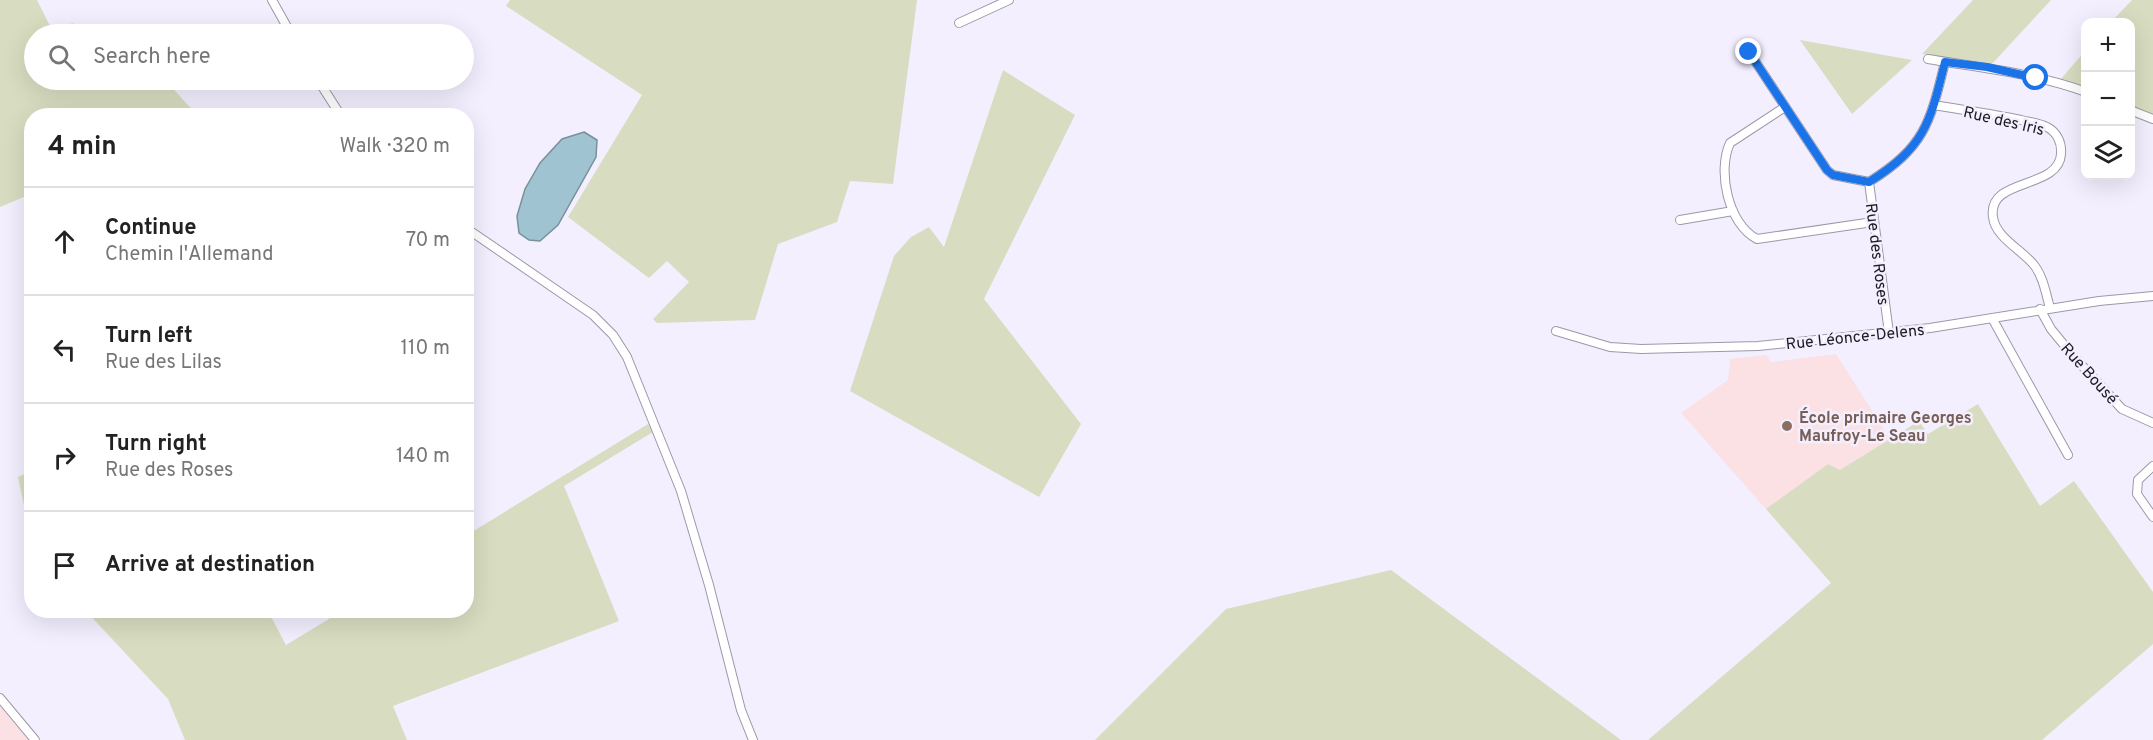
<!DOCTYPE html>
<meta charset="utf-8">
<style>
body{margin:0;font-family:Overpass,sans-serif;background:#f6f6f6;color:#222}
.controls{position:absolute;right:18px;top:18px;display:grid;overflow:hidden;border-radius:12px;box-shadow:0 6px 24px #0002}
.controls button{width:54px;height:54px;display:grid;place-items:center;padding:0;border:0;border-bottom:2px solid #e0e0e0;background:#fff;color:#222;font:30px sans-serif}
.stop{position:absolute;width:18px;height:18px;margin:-14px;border:4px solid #1a73e8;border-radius:50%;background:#fff}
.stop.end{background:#1a73e8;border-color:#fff;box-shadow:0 2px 6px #0008}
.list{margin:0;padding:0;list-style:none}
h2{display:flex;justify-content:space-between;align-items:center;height:78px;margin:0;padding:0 24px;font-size:26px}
h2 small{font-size:20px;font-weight:400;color:#767676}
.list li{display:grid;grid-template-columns:39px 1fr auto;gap:18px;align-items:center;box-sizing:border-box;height:108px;padding:0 24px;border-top:2px solid #e0e0e0}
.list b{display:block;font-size:22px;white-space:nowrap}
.list p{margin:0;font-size:20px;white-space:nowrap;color:#767676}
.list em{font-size:20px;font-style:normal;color:#767676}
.icon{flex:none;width:33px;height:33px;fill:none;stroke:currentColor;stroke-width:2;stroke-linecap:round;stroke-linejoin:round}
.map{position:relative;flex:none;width:2153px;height:740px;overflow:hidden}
.search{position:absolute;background:#fff;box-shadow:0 6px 24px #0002;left:24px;top:24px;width:450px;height:66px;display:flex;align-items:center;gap:15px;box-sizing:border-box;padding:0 21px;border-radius:33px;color:#767676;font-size:22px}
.panel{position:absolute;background:#fff;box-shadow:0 6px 24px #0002;left:24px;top:108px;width:450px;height:510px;border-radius:24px}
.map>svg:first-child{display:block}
.education{fill:#fbe0e4}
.green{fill:#d8ddc1}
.water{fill:#9fc3d0;stroke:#78919c;stroke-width:1.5}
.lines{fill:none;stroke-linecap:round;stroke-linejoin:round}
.street-casing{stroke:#9c98a9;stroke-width:10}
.street{stroke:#fff;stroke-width:8}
.route{stroke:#1a73e8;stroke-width:8}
.education-dot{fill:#8d6e63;stroke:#f3effe;stroke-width:2}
.labels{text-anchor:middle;stroke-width:5;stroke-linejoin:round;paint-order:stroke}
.street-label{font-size:16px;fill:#1d1b22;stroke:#f3effe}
.education-label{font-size:16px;font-weight:bold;fill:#785e54;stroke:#f3effe;text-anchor:start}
</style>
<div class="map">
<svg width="2153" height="740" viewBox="0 0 2153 740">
<rect width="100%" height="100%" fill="#f3effe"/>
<g class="education">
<path d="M1836 354 1890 439 1840 470 1828 464 1766 509 1681 413 1728 380 1730 359 1766 355 1771 362Z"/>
<path d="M0 706 29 740H0Z"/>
</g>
<g class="green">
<path d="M0 0H37L52 30 73 23 78 34H34V80H165L197 115 32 116 31 194 0 207Z"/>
<path d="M510 0H917L893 184 850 181 837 222 778 244 755 320 657 323 653 319 689 282 667 261 649 278 568 217 642 95 506 6Z"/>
<path d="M1973 0H2051L1991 65 1922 54Z"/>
<path d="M2132 0H2153V116L2131 108 2130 22H2111Z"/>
<path d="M1800 40 1912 60 1852 114Z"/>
<path d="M2085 51V90L2060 80Z"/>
<path d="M1003 70 1075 115 984 299 1081 424 1039 497 850 391 894 256 911 237 929 227 944 247Z"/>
<path d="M1978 404 2040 506 2074 481 2153 592V644L2042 740H1648L1831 583 1766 509 1828 464 1840 470 1919 421 1928 434Z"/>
<path d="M648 424 653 432 564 486 619 621 393 706 407 740H185L168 699 86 611H268L286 645 342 611 466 610 467 535Z"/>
<path d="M31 471V539L18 477Z"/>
<path d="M1391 570 1621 740H1095L1226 609Z"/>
</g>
<path class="water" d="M584 132 597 140 596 157 558 225 540 241 529 240 519 233 517 216 525 189 540 163 562 139Z"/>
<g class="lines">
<g class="street-casing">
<g id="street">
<path d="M272 0 291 34"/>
<path d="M959 23 1009 0"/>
<path d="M1749 52 1827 170 1833 175 1869 182"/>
<path d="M1928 59C1981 68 2034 73 2086 92"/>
<path d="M318 80 341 116"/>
<path d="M1934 105C1963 110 1992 114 2021 120 2029 122 2040 123 2047 127 2057 132 2062 143 2061 154 2059 190 1987 177 1993 217 1995 237 2022 250 2034 265 2043 276 2046 294 2050 308"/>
<path d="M1785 107 1730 143C1717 171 1728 224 1757 239L1873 222"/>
<path d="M2130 110 2153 119"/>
<path d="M1869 182 1889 333"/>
<path d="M1869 182C1925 147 1930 123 1945 62"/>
<path d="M1680 220 1733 211"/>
<path d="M466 228 593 315 613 335 627 357 681 491 709 585 741 710 753 740"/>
<path d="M2040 309 2051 329 2074 357 2122 409 2153 423"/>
<path d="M1992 318 2068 455"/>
<path d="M1556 331 1610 347 1641 349 1758 346 1930 328 2099 301 2153 296"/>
<path d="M2153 466 2138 480 2137 494 2153 517"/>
<path d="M0 698 35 740"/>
</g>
</g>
<use href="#street" class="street"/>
</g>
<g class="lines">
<path class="route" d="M1749 52 1827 170 1833 175 1869 182C1925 147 1930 123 1945 62L1987 67 2036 78"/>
</g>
<circle class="education-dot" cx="1787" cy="426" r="6"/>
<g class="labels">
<g class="street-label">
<text transform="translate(2004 120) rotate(13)" y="6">Rue des Iris</text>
<text transform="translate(1878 254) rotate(83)" y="6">Rue des Roses</text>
<text transform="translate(1855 336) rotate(-6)" y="6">Rue Léonce-Delens</text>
<text transform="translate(2090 373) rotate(48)" y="6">Rue Bousé</text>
</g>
<g class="education-label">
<text x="1799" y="423">École primaire Georges<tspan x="1799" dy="18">Maufroy-Le Seau</tspan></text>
</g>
</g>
</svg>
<div class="controls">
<button>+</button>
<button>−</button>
<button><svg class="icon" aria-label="layers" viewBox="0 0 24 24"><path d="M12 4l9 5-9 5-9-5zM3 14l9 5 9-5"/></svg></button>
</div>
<div class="stop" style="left:2036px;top:78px"></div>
<div class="stop end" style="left:1749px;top:52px"></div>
<div class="search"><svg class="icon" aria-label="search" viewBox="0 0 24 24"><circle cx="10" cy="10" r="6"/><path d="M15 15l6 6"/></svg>Search here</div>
<section class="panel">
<h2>4 min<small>Walk · 320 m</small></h2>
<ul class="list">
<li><svg class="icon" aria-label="ahead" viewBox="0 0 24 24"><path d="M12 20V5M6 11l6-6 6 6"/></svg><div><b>Continue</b><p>Chemin l'Allemand</p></div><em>70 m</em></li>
<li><svg class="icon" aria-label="left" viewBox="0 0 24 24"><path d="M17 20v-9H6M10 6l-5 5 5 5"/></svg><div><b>Turn left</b><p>Rue des Lilas</p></div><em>110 m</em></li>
<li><svg class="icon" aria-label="right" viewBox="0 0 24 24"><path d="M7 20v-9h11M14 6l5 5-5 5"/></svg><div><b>Turn right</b><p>Rue des Roses</p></div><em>140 m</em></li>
<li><svg class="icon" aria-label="arrive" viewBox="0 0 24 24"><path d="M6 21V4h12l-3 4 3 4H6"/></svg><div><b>Arrive at destination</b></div></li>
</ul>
</section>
</div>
